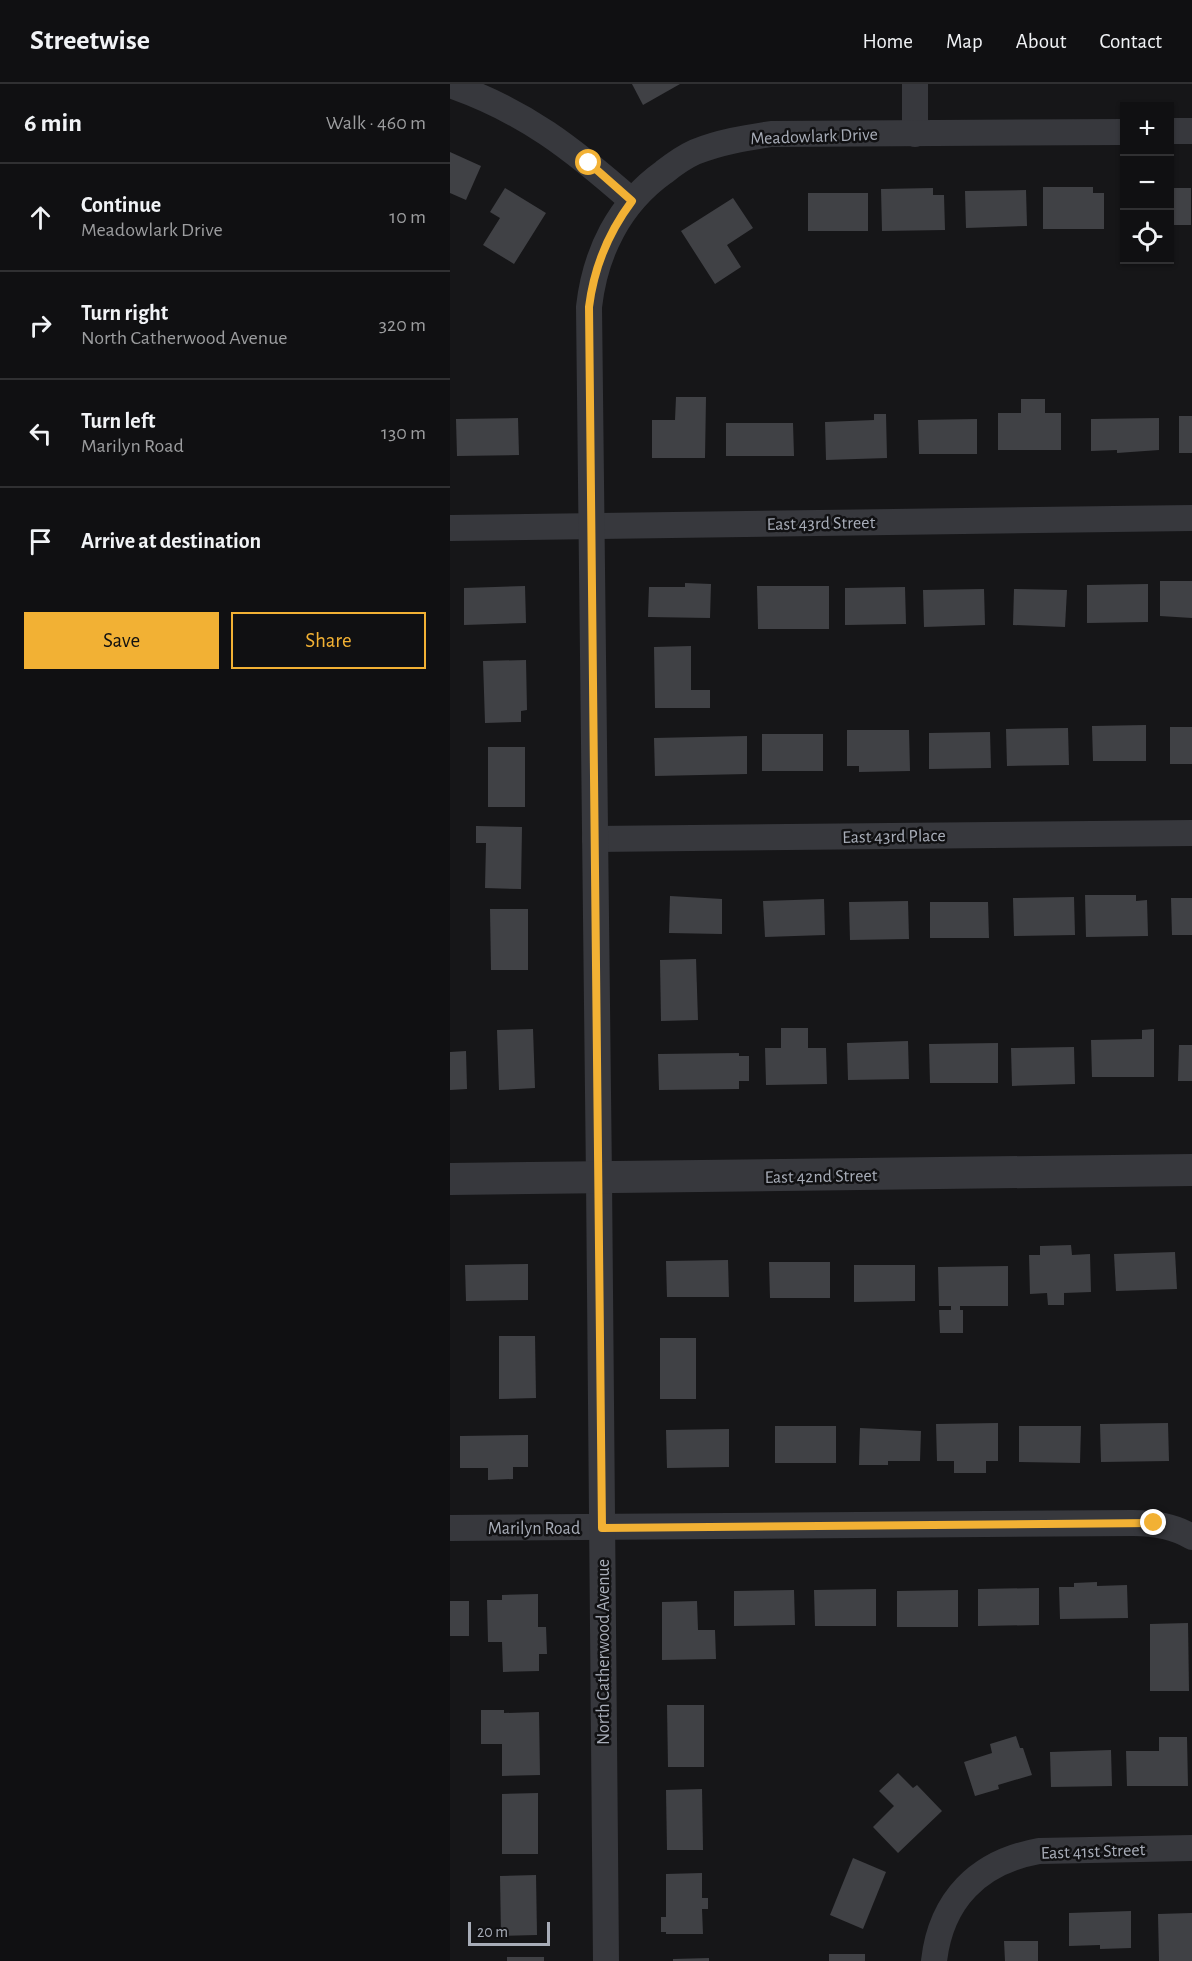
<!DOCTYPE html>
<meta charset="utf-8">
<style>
body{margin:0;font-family:"Alegreya Sans",sans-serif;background:#1e1e20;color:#f1f3f6}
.controls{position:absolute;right:18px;top:18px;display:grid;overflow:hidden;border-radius:0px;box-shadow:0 2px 4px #0004}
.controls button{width:54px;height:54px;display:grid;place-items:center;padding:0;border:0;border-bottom:2px solid #303032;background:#101012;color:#f1f3f6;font:30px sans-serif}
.scale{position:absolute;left:18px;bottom:15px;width:82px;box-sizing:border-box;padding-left:6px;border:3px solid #a8adb8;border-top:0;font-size:16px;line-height:21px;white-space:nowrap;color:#a8adb8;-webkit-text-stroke:4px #111113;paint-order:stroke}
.stop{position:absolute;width:18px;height:18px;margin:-14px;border:4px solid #f2b134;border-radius:50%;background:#fff}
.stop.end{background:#f2b134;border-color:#fff;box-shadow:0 2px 6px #0008}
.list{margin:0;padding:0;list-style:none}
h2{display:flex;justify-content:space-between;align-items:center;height:78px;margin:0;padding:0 24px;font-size:26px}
h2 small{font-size:20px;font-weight:400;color:#9c9d9f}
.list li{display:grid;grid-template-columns:39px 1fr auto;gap:18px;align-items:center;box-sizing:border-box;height:108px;padding:0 24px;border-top:2px solid #303032}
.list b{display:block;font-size:22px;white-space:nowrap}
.list p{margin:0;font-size:20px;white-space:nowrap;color:#9c9d9f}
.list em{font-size:20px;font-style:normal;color:#9c9d9f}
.actions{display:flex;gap:12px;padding:18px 24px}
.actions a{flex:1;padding:14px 0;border:2px solid #f2b134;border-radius:0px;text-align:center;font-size:21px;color:#f2b134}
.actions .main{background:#f2b134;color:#111}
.icon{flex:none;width:33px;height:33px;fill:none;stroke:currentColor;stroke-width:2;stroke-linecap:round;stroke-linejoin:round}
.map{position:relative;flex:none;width:742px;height:1877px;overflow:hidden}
header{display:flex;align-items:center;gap:36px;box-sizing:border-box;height:84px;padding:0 30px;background:#101012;border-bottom:2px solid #303032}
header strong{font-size:28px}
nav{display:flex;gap:33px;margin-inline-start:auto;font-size:21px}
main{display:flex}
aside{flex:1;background:#101012}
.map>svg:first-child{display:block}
.building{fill:#404145}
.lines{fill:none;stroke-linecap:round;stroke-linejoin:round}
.minor{stroke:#37383d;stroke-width:26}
.tertiary{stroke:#37383d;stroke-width:32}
.route{stroke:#f2b134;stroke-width:8}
.labels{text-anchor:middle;stroke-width:5;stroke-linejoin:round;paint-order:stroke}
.street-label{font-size:18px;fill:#a8adb8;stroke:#111113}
</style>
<header>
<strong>Streetwise</strong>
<nav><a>Home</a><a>Map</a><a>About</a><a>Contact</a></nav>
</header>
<main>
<aside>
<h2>6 min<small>Walk · 460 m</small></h2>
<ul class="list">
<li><svg class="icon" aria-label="ahead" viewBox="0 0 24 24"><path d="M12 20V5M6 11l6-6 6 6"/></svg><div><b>Continue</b><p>Meadowlark Drive</p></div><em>10 m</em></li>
<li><svg class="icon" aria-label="right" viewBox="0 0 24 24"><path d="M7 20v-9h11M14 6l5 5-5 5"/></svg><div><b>Turn right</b><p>North Catherwood Avenue</p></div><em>320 m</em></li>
<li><svg class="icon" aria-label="left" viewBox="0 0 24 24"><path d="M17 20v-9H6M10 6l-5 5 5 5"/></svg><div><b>Turn left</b><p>Marilyn Road</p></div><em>130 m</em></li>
<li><svg class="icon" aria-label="arrive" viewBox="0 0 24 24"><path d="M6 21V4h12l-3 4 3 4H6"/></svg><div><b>Arrive at destination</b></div></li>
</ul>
<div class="actions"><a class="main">Save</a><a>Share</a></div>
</aside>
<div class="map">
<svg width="742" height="1877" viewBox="0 0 742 1877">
<rect width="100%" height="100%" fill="#161618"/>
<g class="building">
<path d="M182 0H230L193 21Z"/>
<path d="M0 68 31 82 16 116 0 109Z"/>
<path d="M593 103H643V109H654V145H593Z"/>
<path d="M55 104 96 129 64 180 33 161 50 134 40 128Z"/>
<path d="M483 104V111H494L495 146 432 147 431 105Z"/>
<rect x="720" y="104" width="21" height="37"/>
<path d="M576 106 577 142 516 144 515 107Z"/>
<rect x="358" y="109" width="60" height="38"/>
<path d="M283 114 303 144 277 161 291 183 265 200 231 147Z"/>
<path d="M226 313H256L255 374H202V336H225Z"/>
<path d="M571 315H595V329H611V366H548V329H571Z"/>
<path d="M424 330H436L437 374 376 376 375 338 424 336Z"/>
<rect x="729" y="332" width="13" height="37"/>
<path d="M68 334 69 371 7 372 6 335Z"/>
<path d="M709 334V366L667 369V366L641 367V335Z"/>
<path d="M527 335V370H469L468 336Z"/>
<path d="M276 339H343L344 372H276Z"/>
<path d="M710 497H742V534L710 532Z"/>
<path d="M235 499 261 500 260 534 198 533 199 503H235Z"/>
<path d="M698 500V538L637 539V501Z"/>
<path d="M75 502 76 539 14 541V504Z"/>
<path d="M307 502H379V545H308Z"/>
<path d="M455 503 456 540 395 541V504Z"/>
<path d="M534 505 535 541 474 543 473 506Z"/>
<path d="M564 505 617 506 615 543 563 541Z"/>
<path d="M241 562V606H260V624H205L204 563Z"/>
<path d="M76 576 77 626 71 627V638L35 639 33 577Z"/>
<path d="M696 641V677H643L642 642Z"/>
<rect x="720" y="643" width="22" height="37"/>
<path d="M618 644 619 681 557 682 556 645Z"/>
<path d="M397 646H459L460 687 409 688V682H397Z"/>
<path d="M540 648 541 684 479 685V649Z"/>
<rect x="312" y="650" width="61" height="37"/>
<path d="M297 652V690L205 692 204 654Z"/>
<rect x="38" y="663" width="37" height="60"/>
<path d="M26 742 72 743 71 805 35 804 36 759H26Z"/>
<path d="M635 811H686V817L697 816 698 852 636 853Z"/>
<path d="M220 812 272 815V850L219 849Z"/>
<path d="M624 813 625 851 564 852 563 814Z"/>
<path d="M721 814H742V851H722Z"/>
<path d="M374 815 375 851 315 853 313 817Z"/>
<path d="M458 817 459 855 400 856 399 818Z"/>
<path d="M480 818H538L539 854H480Z"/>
<path d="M40 825H78V886H41Z"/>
<path d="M246 875 248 936 211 937 210 876Z"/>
<path d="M331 944H358V964H376L377 1000 316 1001 315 964H331Z"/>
<path d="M83 945 85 1004 49 1006 47 946Z"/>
<path d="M704 945V993H642L641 956 692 955V946Z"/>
<path d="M458 957 459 995 398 996 397 959Z"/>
<path d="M548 959V999H480L479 960Z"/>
<path d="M729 961H742V997H728Z"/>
<path d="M624 963 625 1000 562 1002 561 964Z"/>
<path d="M16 967 17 1005 0 1006V968Z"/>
<path d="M289 969V972H299V997H289V1005L209 1006 208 970Z"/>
<path d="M621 1161 622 1171 640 1170 641 1208 614 1209V1221H598L597 1209 580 1210 579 1171H590V1162Z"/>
<path d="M725 1168 727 1205 666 1207 664 1170Z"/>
<path d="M278 1176 279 1213H217L216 1177Z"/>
<path d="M319 1178H380V1214H320Z"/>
<path d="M78 1180V1216L16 1217 15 1181Z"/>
<path d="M404 1181H465V1217L404 1218Z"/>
<path d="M558 1182V1222H510V1226H513V1249H490L489 1226H501V1222H489L488 1183Z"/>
<path d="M49 1252H85L86 1314 49 1315Z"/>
<rect x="210" y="1254" width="36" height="61"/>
<path d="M548 1339V1377H536V1389H504V1377H487L486 1340Z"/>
<path d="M718 1339 719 1377 651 1378 650 1340Z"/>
<rect x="325" y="1342" width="61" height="37"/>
<path d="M569 1342H631L630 1379 569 1378Z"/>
<path d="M410 1344 471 1347 470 1377H438V1381H409Z"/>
<path d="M279 1345V1383L217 1384 216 1346Z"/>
<path d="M78 1351V1383H63V1395L38 1396V1384H10V1352Z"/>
<path d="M647 1498V1502L677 1501 678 1534 610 1535 609 1503H624V1499Z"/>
<path d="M589 1504V1541L528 1542V1505Z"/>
<path d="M426 1505V1542H365L364 1506Z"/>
<path d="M344 1506 345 1541 284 1542V1507Z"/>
<path d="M508 1506V1543H447V1507Z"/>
<path d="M88 1510V1543H96L97 1570H89V1587L53 1588 52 1558H38L37 1516H52V1511Z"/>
<rect x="0" y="1517" width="19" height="35"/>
<path d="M247 1517 248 1546H265L266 1575 212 1576V1518Z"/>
<path d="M738 1539 739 1607H700V1540Z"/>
<path d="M217 1621H254V1683H218Z"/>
<path d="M31 1626H54V1629L89 1628 90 1691 52 1692V1660H31Z"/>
<path d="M566 1652 570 1664H573L582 1691 548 1701 549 1705 525 1712 514 1678 542 1669 540 1660Z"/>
<path d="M709 1653H737L738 1702H677L676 1667H709Z"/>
<path d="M661 1666 662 1702 601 1703 600 1668Z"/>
<path d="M448 1689 463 1704 467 1701 492 1727 448 1769 423 1743 444 1722 429 1707Z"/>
<path d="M252 1705 253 1766H217L216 1706Z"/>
<path d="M88 1709V1770H52V1710Z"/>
<path d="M403 1774 436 1788 413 1845 380 1831Z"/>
<path d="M252 1789V1814H258V1825H252L253 1850H216V1848H211V1833H216V1790Z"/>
<path d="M86 1791 87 1851 51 1852 50 1792Z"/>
<path d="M681 1827V1864L650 1865V1861L619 1862V1829Z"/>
<path d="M742 1829V1877H709L708 1830Z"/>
<path d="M554 1857H588V1877H555Z"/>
<rect x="379" y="1870" width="36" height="7"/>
<rect x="57" y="1873" width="37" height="4"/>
<path d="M259 1874V1877H223V1875Z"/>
</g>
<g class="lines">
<g class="minor">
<path d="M465 0V50"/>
<path d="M0 1C75 27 123 65 182 117"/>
<path d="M720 47H742"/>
<path d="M0 444 742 434"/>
<path d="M145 755 742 749"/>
<path d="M0 1444 683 1439C704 1439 724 1442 742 1453"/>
<path d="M156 1877 149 1095 139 223C145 169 169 120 214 88 224 80 234 73 245 68 270 58 295 54 321 50L674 48"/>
<path d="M484 1877C491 1816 528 1778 589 1767L742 1764"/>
</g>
<path class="tertiary" d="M0 1095 742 1086"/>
</g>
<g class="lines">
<path class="route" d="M139 79 182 117C158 149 144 183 139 223L152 1444 704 1439"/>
</g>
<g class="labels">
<g class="street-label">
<text transform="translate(364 52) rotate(-2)" y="6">Meadowlark Drive</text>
<text transform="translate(371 439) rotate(-1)" y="6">East 43rd Street</text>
<text transform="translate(444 752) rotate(-1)" y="6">East 43rd Place</text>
<text transform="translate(371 1092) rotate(-1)" y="6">East 42nd Street</text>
<text x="84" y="1450">Marilyn Road</text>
<text transform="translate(153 1568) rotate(-90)" y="6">North Catherwood Avenue</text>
<text transform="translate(643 1767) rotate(-2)" y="6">East 41st Street</text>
</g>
</g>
</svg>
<div class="controls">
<button>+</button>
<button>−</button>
<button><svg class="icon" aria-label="locate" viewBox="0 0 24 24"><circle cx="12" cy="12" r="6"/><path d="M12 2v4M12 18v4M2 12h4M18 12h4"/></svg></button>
</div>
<div class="scale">20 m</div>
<div class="stop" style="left:139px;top:79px"></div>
<div class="stop end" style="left:704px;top:1439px"></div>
</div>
</main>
